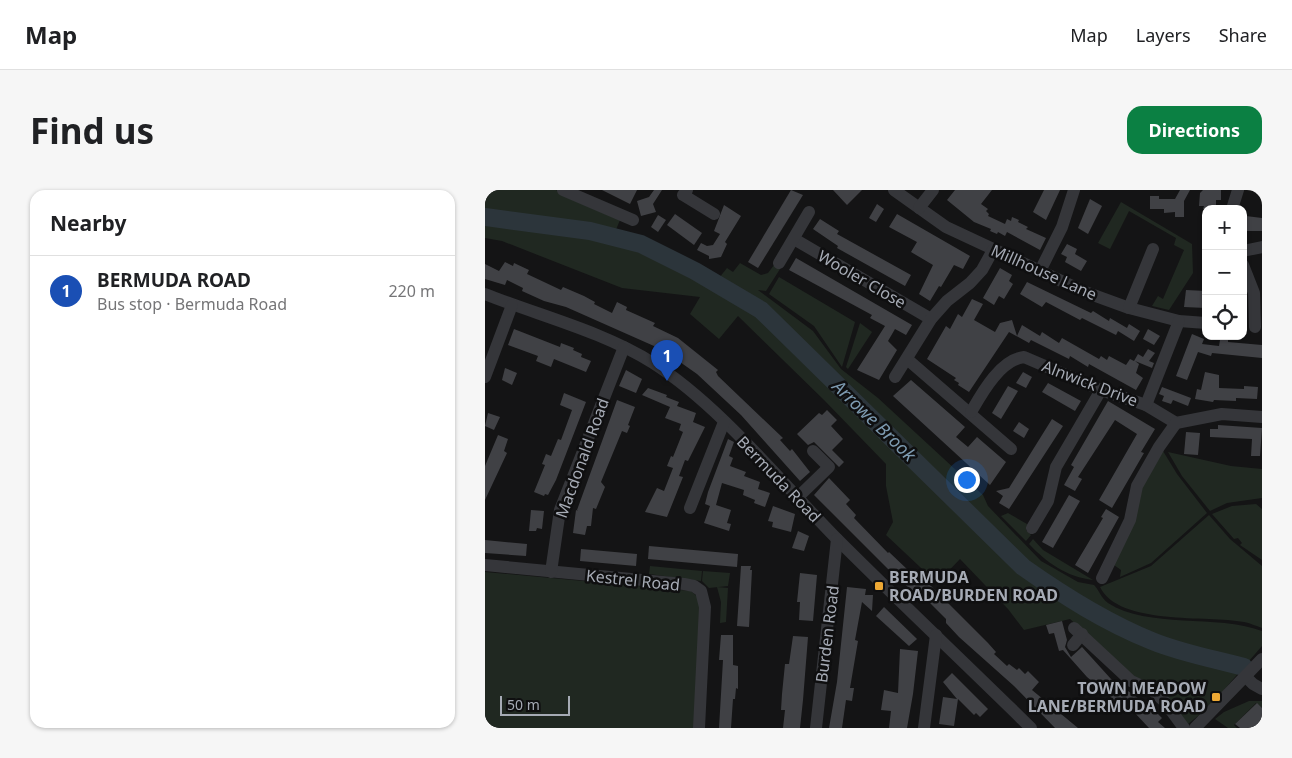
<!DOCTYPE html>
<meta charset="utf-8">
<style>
body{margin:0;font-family:"Noto Sans",sans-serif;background:#f6f6f6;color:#202124}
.controls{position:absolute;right:15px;top:15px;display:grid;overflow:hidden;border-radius:10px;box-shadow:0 1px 4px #0004}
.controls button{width:45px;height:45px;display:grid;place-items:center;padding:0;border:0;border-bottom:1px solid #e0e0e0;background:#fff;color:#202124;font:25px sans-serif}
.scale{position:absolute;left:15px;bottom:12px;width:70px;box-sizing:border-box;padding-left:5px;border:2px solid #a6abb5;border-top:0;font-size:14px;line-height:18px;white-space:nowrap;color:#a6abb5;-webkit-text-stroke:4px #0f0f10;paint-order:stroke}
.you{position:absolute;left:481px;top:289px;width:18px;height:18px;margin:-12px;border:4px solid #fff;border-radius:50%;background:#1a73e8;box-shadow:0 0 0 8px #1a73e833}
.badge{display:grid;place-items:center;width:32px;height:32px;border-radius:50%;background:#0b8043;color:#fff;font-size:16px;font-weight:700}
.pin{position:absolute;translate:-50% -41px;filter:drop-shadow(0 1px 2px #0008)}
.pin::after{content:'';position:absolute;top:26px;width:18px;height:15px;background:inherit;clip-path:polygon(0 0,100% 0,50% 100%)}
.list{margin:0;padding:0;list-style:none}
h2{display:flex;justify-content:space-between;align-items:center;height:65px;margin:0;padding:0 20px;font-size:21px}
h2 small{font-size:16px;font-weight:400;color:#757577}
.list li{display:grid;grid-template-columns:32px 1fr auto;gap:15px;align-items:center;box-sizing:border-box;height:70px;padding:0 20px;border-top:1px solid #e0e0e0}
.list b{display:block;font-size:19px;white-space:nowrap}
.list p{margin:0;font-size:16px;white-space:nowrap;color:#757577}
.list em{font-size:16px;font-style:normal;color:#757577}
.icon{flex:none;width:28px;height:28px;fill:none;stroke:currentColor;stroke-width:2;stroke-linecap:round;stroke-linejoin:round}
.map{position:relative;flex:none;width:777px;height:538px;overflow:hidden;border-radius:15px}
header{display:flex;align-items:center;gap:30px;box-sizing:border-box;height:70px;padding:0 25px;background:#fff;border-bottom:1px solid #e0e0e0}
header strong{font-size:24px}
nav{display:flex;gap:28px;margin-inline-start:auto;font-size:18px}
.intro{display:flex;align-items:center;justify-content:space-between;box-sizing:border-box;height:120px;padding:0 30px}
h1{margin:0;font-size:35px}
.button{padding:12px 22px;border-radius:15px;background:#0b8043;color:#fff;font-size:18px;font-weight:700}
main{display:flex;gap:30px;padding:0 30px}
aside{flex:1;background:#fff;border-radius:15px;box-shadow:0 1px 4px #0004}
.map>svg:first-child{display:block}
.green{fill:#202821}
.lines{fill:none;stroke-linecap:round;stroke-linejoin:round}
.river{stroke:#2c353b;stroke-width:18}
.building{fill:#404145}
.minor{stroke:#35363a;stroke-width:12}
.poi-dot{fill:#eda834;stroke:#0f0f10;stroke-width:2}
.labels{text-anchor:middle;stroke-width:5;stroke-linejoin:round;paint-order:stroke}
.street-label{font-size:16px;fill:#a6abb5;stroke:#0f0f10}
.poi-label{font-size:16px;font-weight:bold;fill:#a6abb5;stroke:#0f0f10;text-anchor:start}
.water-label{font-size:18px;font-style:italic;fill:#7d9ab0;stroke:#0f0f10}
</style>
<header>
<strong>Map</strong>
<nav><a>Map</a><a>Layers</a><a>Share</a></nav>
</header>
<div class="intro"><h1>Find us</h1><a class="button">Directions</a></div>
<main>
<aside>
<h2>Nearby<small></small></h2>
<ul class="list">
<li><span class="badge" style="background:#1a4fb4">1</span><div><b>BERMUDA ROAD</b><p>Bus stop · Bermuda Road</p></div><em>220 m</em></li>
</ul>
</aside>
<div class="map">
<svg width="777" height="538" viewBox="0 0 777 538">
<rect width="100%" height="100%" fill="#141415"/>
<g class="green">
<path d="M0 0H71L135 30 128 47 146 51 149 47C180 57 206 71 234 88L242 78 248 82 255 73 276 85 283 83 289 75 295 79 281 101 273 100 328 141 356 179 393 208 498 305 503 316 556 371 593 392 609 395C614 400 616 408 623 413 663 439 732 424 777 441V456L724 517 703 534 585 429 539 440 523 419 475 369 452 393 401 345 408 332 401 296V274L339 210 253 126 234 149 205 124 215 107 137 98 17 51 0 48Z"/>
<path d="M636 12 707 54 708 83 684 120 667 116 673 106 678 109 699 60 689 55 691 48 644 21 625 59 613 53Z"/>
<path d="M294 87 370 132 357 177 329 136 284 104Z"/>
<path d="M375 133 387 142 363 179 361 177Z"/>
<path d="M678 261 692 284 722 323 666 373 635 387 636 380 629 375 658 294Z"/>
<path d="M683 262 746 276 777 279V308L742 313 725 321 697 286Z"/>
<path d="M771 314 777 319V370L755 355 757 353 753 348 749 349 727 324 747 316Z"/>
<path d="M523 323 542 334 541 340 546 345 541 351 516 326Z"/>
<path d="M724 325 745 349 777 376V438C771 436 765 433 759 432 722 425 634 436 615 397L666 376Z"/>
<path d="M548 349 558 360 608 390C582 387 562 373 544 354Z"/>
<path d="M165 376 217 381 216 391 164 384Z"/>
<path d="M218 381 245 383 243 396 224 398 217 391Z"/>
<path d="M0 382 206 401 216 410 209 538H0Z"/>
<path d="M232 397 243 398 241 432 235 433 236 412Z"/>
<path d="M764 511H777V518L771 513 749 535 752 538H743L730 529 739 522Z"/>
</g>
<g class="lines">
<path class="river" d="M0 27 105 41 156 54 210 81 276 120 538 377C579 406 620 432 667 451 696 463 729 469 759 477"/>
</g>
<g class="building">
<path d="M117 0H152L145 14Z"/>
<path d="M169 0H177L168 14 171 22 156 26 152 11 164 7Z"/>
<path d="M306 0 318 5 273 78 263 72Z"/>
<path d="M348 0H377L362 15Z"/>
<path d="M470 0H507L496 14 503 19 501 21 504 24 503 26 520 34 522 29 526 31 527 27 534 30 533 32 543 37 541 39 561 48 555 60 522 42 520 46 513 42 512 44 505 41 506 39 489 32 462 10Z"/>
<path d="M559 0H575L561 30 548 22Z"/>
<path d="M695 0H705L699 11V27H690V22L679 23V19H665V6H674V9H690Z"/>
<path d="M718 0H736V10H731V19H718L719 16H714L715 3Z"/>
<path d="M605 9 617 16 603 44 593 38Z"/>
<path d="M392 14 399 19 391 32 384 28Z"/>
<path d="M239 15 256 26 240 52 242 54 236 67 224 69V66L212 60 216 53 222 56 228 55 235 44 229 41Z"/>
<path d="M190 24 217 43 209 55 182 35Z"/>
<path d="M412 24 485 66 478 79 469 75 456 97 454 96 445 111 434 104 448 75 426 62 432 52 404 37Z"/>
<path d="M173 25 181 30 173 42 166 37Z"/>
<path d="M761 26 777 28V41H760Z"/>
<path d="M335 29 354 41 352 44 426 85 420 96 352 58 353 56 328 39Z"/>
<path d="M582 54 592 59 590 64 602 71 596 81 580 72 582 67 576 64Z"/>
<path d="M311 68 427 135 421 145 410 139 403 151 412 160 394 190 372 180 400 136 385 128 387 125 304 80Z"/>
<path d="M20 72 28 76 29 73 44 80 42 84 76 100 78 97 99 106 110 112 109 114 127 123 132 112 142 117 141 120 170 133 168 136 193 148 233 180 231 182 233 186 298 248 295 250 305 261 307 259 325 282 315 291 256 225 212 184 185 165 187 164 81 117 59 111 37 101 38 98 22 90 20 95 0 89V74L14 81Z"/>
<path d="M515 78 527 85 524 91 528 94 519 109 514 106 509 115 498 108Z"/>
<path d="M542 92 606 123 608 121 624 131 625 128 642 138 644 134 655 141 649 151 633 141 631 145 597 128 595 130 561 112 557 117 535 104Z"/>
<path d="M701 100 721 101V118L699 117Z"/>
<path d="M487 109 498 114 489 130 510 142 515 133 527 130 532 146 537 135 555 146 557 142 574 153 577 148 614 169 616 166 622 170 624 166 641 175 645 169 649 171 653 164 658 167 663 159 670 163 664 171 669 173 667 178 650 171 654 174 651 183 658 188 651 200 604 174 603 177 585 166 584 169 546 150 544 153 524 142 484 202 473 195 474 193 469 190 471 188 442 169 461 136 465 139 473 124 477 127Z"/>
<path d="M29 139 75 157 76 153 89 158 88 160 97 164 96 167 106 171 101 182 69 169 66 177 51 171 53 166 23 155Z"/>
<path d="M663 139 675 146 669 155 658 149Z"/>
<path d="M707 144 719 149 717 154 734 156 735 150H743V152L777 155V168L727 163 726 166 713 162 702 190 691 186Z"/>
<path d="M20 178 32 183 27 195 17 190Z"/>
<path d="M141 180 157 189 151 203 134 196Z"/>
<path d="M538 182 547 187 541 198 531 193Z"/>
<path d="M720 182 734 185V198L759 199V196L773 197 772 209 751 208V211L729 210 728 212 710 209 712 199 716 200Z"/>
<path d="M426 190 480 237 471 247 483 257 492 247 521 272 505 295 408 206Z"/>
<path d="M563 193 596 211 590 221 557 202Z"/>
<path d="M523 196 533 201 516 229 507 223Z"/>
<path d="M677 197 706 208 703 216 688 210 686 214 677 211 679 206 674 204Z"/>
<path d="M163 198 182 205 181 207 194 212 192 216 211 223 208 232 220 237 203 271 200 270 194 286 198 287 182 327 160 322 172 298 179 301 188 278 182 276 186 266 188 267 198 242 194 240 196 234 180 228 185 217 157 205Z"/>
<path d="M79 203 101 212 71 290 63 305 60 304 59 306 49 302 60 275 57 274 61 264 66 266 73 249 76 250 87 220 75 215Z"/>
<path d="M132 210 150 217 143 235 145 236 142 243 137 241 116 292 120 297 111 319 108 318 106 336H102L100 345 88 343 91 320 93 321 92 320Z"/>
<path d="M623 211 670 239 656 262 659 263 627 318 614 310 652 244 630 230 593 287 597 289 590 301 579 295 589 277 586 275Z"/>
<path d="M342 220 352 230 346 236 358 249 347 260 359 272 354 277 329 252 323 255 312 244 334 223 337 225Z"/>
<path d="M3 223 15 227 9 240 0 236Z"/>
<path d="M567 229 578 236 524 319 514 313 518 306 511 301 524 298Z"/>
<path d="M534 232 544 239 539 248 528 241Z"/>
<path d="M733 235 777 238 775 266H766L767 249 725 247V239H733Z"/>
<path d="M701 242 715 243 713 265 699 264Z"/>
<path d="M13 245 23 249 19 261 22 263 0 310V276Z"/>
<path d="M243 249 249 252 244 266 248 268 245 276 261 282 259 286 275 292 273 299 285 303 280 317 269 313 270 310 258 305 259 300 237 293 231 315 246 320 242 333 246 334 244 341 219 333 225 316 220 314 223 302Z"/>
<path d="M344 288 365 310 361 314 371 325 369 328 403 363 404 362 424 381 427 379 438 388 503 453 511 462 509 464 522 476 524 474 532 480 534 478 540 484 543 481 554 492 547 500 593 538H570L529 496 474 447 461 433V429L437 405 435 408 408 384 329 305Z"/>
<path d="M584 305 595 311 568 358 557 352Z"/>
<path d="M288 316 310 324 306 342 287 337 288 332 283 331Z"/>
<path d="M621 319 634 327 603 383 590 375 618 328 616 327Z"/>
<path d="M46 320 59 321 57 339 52 338 51 341H44Z"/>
<path d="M313 341 324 346 319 361 307 358Z"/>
<path d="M0 350 42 354 41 366 0 363Z"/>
<path d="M164 356 253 364 252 377 163 369Z"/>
<path d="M96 359 152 364 151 376 95 371Z"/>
<path d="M256 376H266L265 380H267L264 437 252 436Z"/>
<path d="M315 383 332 385 328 431 314 430 315 412H312Z"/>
<path d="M362 397 381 399 380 405H388L387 421 377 412 370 450 373 451 365 498H369L367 511 361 510 357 538H344L352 492Z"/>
<path d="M399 417 432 449 424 456 391 426Z"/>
<path d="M577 431 582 450 580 457 586 467 597 457 626 489 667 518 677 528 673 532 680 538H664L648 521 646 523 625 509 626 507 602 487 578 460 574 461 569 443 564 444 561 435Z"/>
<path d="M236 445H248V475L253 476V499L251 498 250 509H248L246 538H234L238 470H234Z"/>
<path d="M308 446 323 447 318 510 315 538H298L300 520H296L297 504 300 474H304Z"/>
<path d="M415 459 433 461 428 504 422 538H404L406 521 396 520 399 500 413 503Z"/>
<path d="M467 483 503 519 495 527 491 523 489 525 473 509 469 536 454 534 458 507 472 509 458 492Z"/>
<path d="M772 513 777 518V538H755L750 534Z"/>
</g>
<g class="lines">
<g class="minor">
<path d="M78 0 148 30"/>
<path d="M202 0 198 5 229 24"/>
<path d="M409 0 461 37 600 102 644 118 694 131 721 133"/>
<path d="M434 18 448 0"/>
<path d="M747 19 753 0"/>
<path d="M309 49 446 129"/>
<path d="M758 61 777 57"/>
<path d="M294 73 324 22"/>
<path d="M758 75 769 103 770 137"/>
<path d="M555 81 577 37 589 0"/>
<path d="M0 104C55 126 117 141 168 173 234 215 295 291 351 348 415 412 481 474 546 538"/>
<path d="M644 118 668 59"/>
<path d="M422 169 526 259"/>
<path d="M0 187 27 115"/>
<path d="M410 187 446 129 462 111 485 93 497 80 508 60"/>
<path d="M661 215 691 233 737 224 777 227"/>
<path d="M486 222C497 203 515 170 539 167L616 200 661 215 694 131"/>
<path d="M312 308 344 277 328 261"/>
<path d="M205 318 239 232"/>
<path d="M547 338 563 311 571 277 616 200"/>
<path d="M0 375 199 394 209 396 216 401 220 417 214 538"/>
<path d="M66 382 75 320 139 157"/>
<path d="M617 388 645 330 652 296 674 257 691 233"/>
<path d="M589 438 646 491 668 501 679 511 699 538"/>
<path d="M588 455 597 444"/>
<path d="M761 487 768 494 777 499"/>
<path d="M331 538 352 349"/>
<path d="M439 538 451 445"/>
<path d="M710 538 777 469"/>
</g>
</g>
<g class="poi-dot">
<rect x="389" y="391" width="10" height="10" rx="2.5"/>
<rect x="726" y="502" width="10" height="10" rx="2.5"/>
</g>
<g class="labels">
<g class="street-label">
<text transform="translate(559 82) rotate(24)" y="6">Millhouse Lane</text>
<text transform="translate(377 89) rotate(30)" y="6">Wooler Close</text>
<text transform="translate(605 193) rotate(21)" y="6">Alnwick Drive</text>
<text transform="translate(97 268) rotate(-70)" y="6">Macdonald Road</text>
<text transform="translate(294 289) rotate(46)" y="6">Bermuda Road</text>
<text transform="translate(148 390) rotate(6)" y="6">Kestrel Road</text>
<text transform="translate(342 444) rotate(-83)" y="6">Burden Road</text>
</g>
<g class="poi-label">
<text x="404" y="393">BERMUDA<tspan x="404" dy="18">ROAD/BURDEN ROAD</tspan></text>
<text x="721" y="504" text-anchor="end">TOWN MEADOW<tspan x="721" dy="18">LANE/BERMUDA ROAD</tspan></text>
</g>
<g class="water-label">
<text transform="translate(389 231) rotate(44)" y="6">Arrowe Brook</text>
</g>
</g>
</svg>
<div class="controls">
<button>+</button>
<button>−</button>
<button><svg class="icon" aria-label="locate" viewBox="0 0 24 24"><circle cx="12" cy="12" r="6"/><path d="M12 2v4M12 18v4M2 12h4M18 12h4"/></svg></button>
</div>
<div class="scale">50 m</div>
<div class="you"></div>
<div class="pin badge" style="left:182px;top:191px;background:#1a4fb4">1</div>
</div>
</main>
